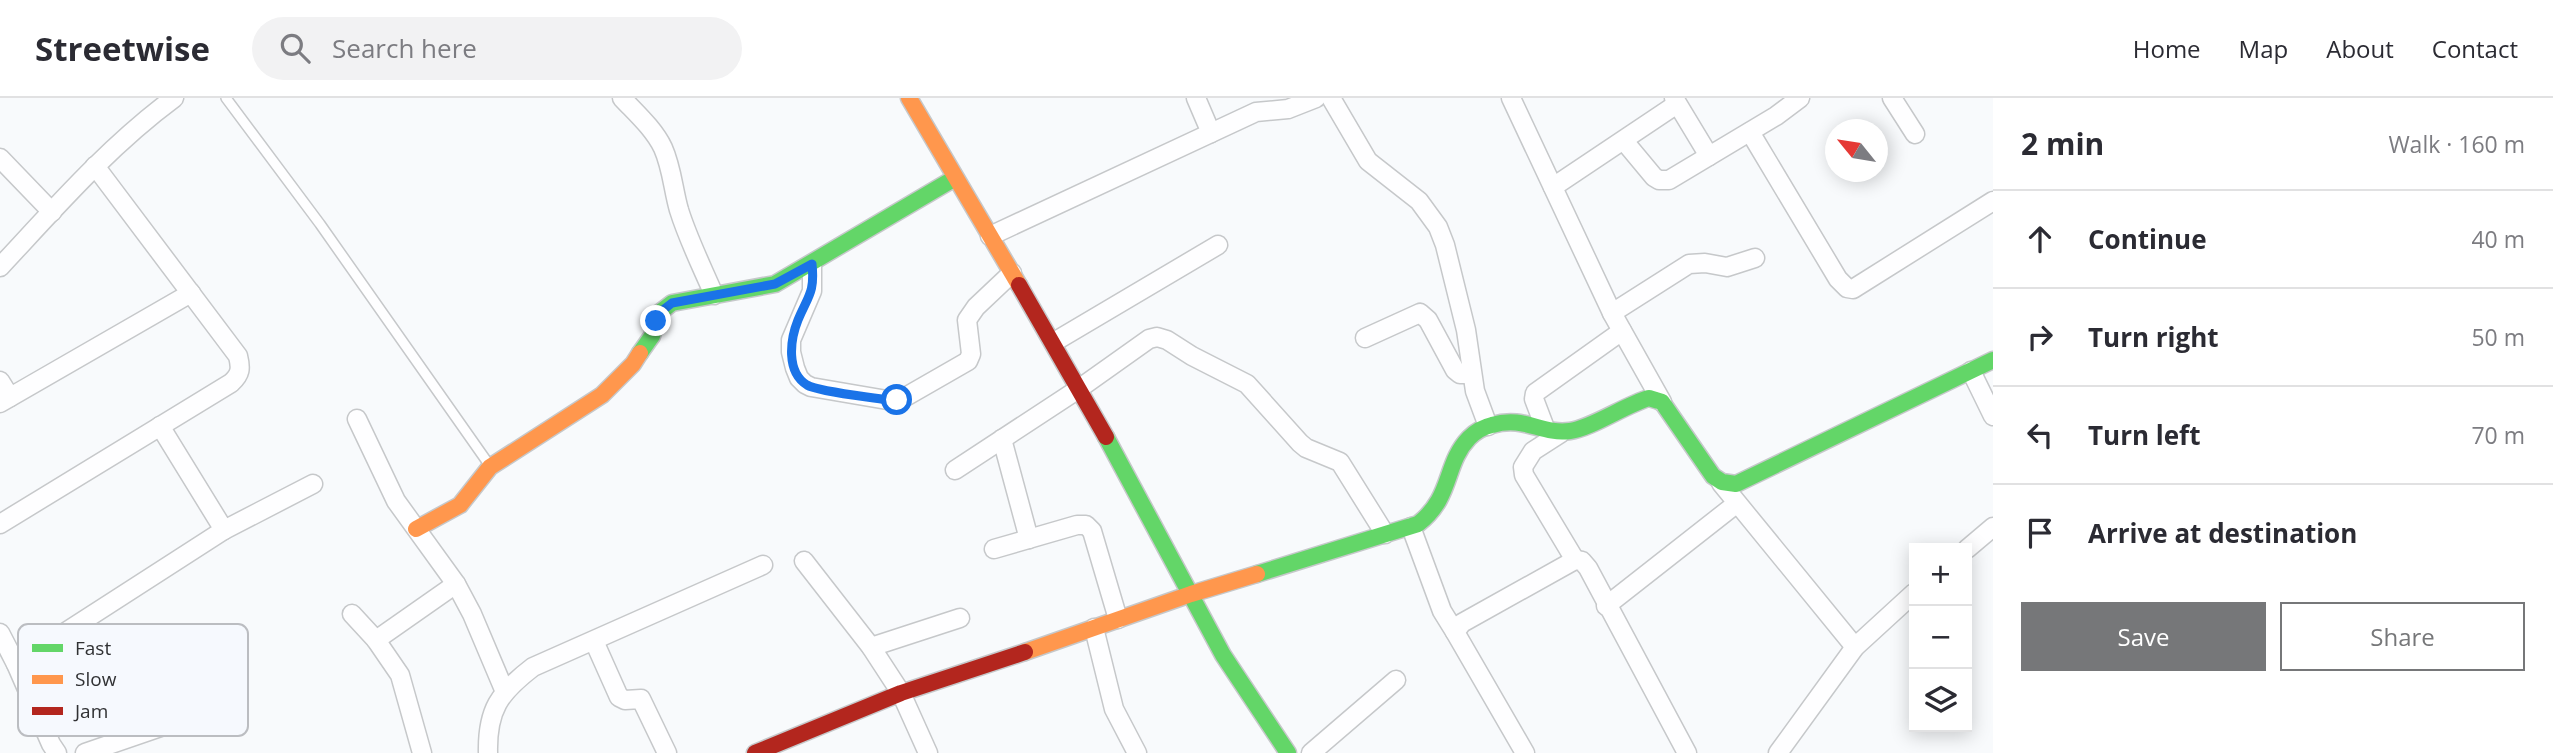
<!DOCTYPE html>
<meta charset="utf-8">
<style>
body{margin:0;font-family:"Open Sans",sans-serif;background:#f2f2f3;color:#2b2b33}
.controls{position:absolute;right:21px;bottom:21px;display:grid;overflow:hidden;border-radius:0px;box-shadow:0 4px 18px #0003}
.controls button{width:63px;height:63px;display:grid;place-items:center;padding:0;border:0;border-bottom:2px solid #e1e1e2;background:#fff;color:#2b2b33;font:35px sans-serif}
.compass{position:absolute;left:1825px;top:21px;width:63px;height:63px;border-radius:50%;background:#fff;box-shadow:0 4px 18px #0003;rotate:300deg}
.stop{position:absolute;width:21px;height:21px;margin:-16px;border:5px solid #1a73e8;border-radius:50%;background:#fff}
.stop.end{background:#1a73e8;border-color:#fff;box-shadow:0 2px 7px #0008}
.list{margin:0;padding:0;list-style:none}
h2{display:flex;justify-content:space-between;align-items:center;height:91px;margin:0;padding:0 28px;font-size:30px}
h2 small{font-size:23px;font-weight:400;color:#7c7c81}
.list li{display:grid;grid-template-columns:46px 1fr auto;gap:21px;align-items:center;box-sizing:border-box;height:98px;padding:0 28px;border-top:2px solid #e1e1e2}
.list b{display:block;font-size:26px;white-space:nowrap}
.list em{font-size:23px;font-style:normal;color:#7c7c81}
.actions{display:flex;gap:14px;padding:21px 28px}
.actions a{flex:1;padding:16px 0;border:2px solid #767779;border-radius:0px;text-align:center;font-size:24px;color:#767779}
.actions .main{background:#767779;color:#fff}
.icon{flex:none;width:38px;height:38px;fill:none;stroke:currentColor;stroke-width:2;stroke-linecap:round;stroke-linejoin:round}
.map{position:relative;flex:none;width:1993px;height:655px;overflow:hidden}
header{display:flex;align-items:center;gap:42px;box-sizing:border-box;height:98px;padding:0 35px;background:#fff;border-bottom:2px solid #e1e1e2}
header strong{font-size:33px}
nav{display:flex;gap:38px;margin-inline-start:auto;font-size:24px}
.search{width:490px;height:63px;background:#f2f2f3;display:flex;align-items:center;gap:18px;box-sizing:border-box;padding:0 24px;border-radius:38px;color:#7c7c81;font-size:26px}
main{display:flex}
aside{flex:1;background:#fff}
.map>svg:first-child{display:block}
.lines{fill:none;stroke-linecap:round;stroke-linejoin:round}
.lane-casing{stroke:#c6c8ca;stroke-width:12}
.street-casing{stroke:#c6c8ca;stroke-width:21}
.fast-casing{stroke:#c6c8ca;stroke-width:19}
.slow-casing{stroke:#c6c8ca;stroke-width:19}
.jam-casing{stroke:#c6c8ca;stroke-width:19}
.lane{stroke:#fefeff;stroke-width:9}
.street{stroke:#fefeff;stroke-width:18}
.fast{stroke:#63d668;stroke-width:16}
.slow{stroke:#ff974d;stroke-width:16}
.jam{stroke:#b3261e;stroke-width:16}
.route{stroke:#1a73e8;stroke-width:9}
.key{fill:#f6f9fe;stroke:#bbbdc1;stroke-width:2}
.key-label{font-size:19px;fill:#303133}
</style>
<header>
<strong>Streetwise</strong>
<div class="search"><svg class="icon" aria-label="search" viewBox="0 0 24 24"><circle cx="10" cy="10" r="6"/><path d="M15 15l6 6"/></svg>Search here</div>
<nav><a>Home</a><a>Map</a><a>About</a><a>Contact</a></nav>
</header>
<main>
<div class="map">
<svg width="1993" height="655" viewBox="0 0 1993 655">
<rect width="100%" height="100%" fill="#f8fafc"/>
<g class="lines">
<g class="lane-casing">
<path id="lane" d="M226 0 320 126 488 365"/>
</g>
<g class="street-casing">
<g id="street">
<path d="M622 0C636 15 654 31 663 50 672 70 673 91 679 112 688 141 702 169 714 197"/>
<path d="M1196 0 1211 35"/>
<path d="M1331 0 1368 63 1419 103 1438 129 1445 147 1466 232 1475 293 1488 328"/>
<path d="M1511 0 1612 215 1662 304"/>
<path d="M1674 0 1709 58"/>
<path d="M1892 0 1915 36"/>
<path d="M1750 34 1838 181 1847 190 1853 191 1993 103"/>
<path d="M1624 43 1654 79 1659 82H1669L1776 18 1800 0"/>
<path d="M0 60 52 114"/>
<path d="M1553 89 1677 6"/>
<path d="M990 138 1256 14 1288 11 1316 0"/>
<path d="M812 166V193L791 242V254L795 270 799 280 805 286 811 289 887 302H897L907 298 968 263 971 256 967 222 976 209 1012 175"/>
<path d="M0 169C55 110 109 48 174 0"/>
<path d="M1612 215 1689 166 1705 165 1727 169 1755 160"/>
<path d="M1365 240 1420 215 1428 222 1455 272 1460 276H1471"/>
<path d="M1054 244 1218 147"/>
<path d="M1971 273 1993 318"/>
<path d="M0 283 10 299"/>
<path d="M0 305 191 195"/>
<path d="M357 321 396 403 456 486 472 516 505 594"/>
<path d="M160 328 224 432"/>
<path d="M1545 330 1534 301 1535 295 1622 233"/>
<path d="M1561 335 1533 353 1523 369 1524 377 1575 462"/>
<path d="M1002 341 1029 441"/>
<path d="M955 372 1080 290 1149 241 1157 239 1167 242 1192 258 1247 286 1300 345 1306 350 1340 364 1385 436"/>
<path d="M1721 385 1855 549"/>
<path d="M0 426 231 285C241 276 241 270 238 258L95 68"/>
<path d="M1411 429 1442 513 1455 534"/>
<path d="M994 451 1077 427H1086L1092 433 1118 521"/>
<path d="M1967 451 1993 429"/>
<path d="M804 463 871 549 901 595 928 655"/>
<path d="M1606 508 1736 406"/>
<path d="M352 516 376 542 400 577 422 655"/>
<path d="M1094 530 1114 611 1137 655"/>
<path d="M0 535 16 566 51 646 57 655"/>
<path d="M376 542 456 486"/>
<path d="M594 543 619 599 625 602 641 601 667 655"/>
<path d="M871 549 960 520"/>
<path d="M16 566 224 432 313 386"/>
<path d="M85 655 178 623"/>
<path d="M488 655C487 612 499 595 533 569L763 467"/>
<path d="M1311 655 1396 582"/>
<path d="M1525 655 1455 534 1462 525 1575 462 1582 463 1588 470 1687 655"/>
<path d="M1778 655 1855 549 1914 495"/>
</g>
</g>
<g class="fast-casing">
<g id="fast">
<path d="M640 255 652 238 659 215 672 205 775 186 955 80"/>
<path d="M1106 339 1223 557 1288 655"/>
<path d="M1257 476 1418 426C1453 399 1444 366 1469 340 1475 334 1483 329 1492 327 1525 317 1541 337 1570 333 1592 330 1625 307 1649 300L1662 304 1713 378 1722 384 1736 386 1993 262"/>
</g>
</g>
<g class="slow-casing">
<g id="slow">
<path d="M909 0 1019 187"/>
<path d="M416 431 460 407 490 369 602 297 633 266 640 255"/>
<path d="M1025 554 1191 496 1257 476"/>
</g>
</g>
<g class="jam-casing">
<g id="jam">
<path d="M1019 187 1106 339"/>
<path d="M755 655 901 595 1025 554"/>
</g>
</g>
<use href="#lane" class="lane"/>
<use href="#street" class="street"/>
<use href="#fast" class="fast"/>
<use href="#slow" class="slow"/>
<use href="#jam" class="jam"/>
</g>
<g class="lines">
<path class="route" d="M656 223 659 215 672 205 775 186 812 166C815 195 808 198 798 222 790 242 786 274 807 287 819 294 871 299 887 302H897"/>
</g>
<rect x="18" y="526" width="230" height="112" rx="10" class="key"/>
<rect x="32" y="546" width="31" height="8" fill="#63d668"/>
<rect x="32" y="577" width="31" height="9" fill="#ff974d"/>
<rect x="32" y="609" width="31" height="8" fill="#b3261e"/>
<g class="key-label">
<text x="75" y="557">Fast</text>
<text x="75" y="588">Slow</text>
<text x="75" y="620">Jam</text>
</g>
</svg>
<div class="controls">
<button>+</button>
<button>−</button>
<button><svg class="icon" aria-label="layers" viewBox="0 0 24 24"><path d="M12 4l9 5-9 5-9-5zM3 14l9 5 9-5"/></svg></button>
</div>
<svg class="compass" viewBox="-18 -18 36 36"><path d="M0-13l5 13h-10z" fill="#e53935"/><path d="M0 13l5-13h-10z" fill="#7c7c81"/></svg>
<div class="stop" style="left:897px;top:302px"></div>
<div class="stop end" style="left:656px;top:223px"></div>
</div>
<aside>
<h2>2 min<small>Walk · 160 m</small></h2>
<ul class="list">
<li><svg class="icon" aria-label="ahead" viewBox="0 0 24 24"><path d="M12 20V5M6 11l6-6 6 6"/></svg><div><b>Continue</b></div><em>40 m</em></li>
<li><svg class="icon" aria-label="right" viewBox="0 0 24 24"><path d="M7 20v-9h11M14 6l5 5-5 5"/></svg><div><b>Turn right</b></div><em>50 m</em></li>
<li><svg class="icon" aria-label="left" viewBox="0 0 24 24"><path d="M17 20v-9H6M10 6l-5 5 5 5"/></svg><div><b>Turn left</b></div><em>70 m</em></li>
<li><svg class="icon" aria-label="arrive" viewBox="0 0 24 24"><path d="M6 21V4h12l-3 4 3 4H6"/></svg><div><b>Arrive at destination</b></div></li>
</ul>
<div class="actions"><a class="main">Save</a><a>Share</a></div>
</aside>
</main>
